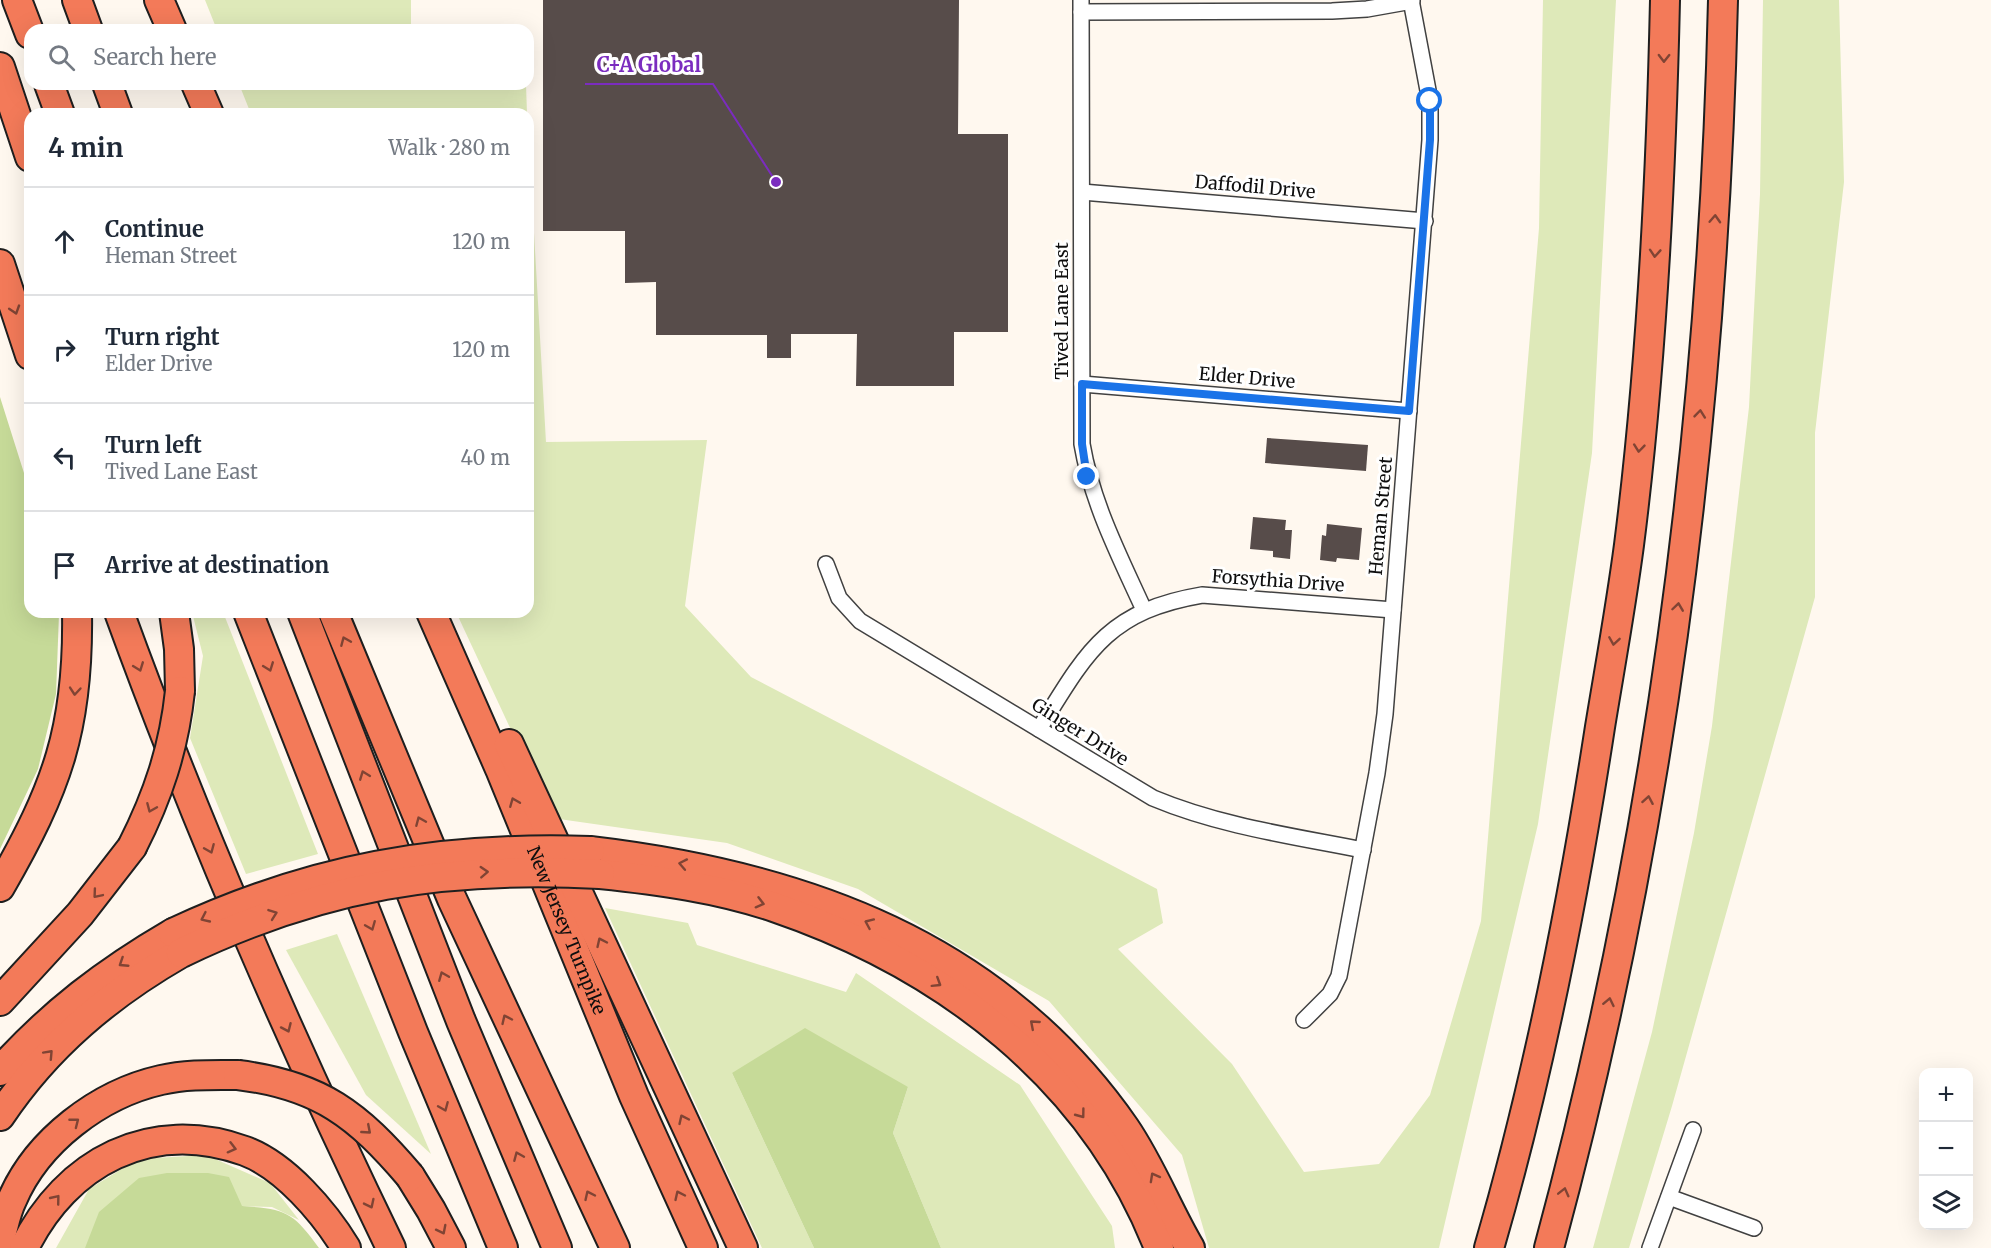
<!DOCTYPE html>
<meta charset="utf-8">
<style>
body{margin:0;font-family:Merriweather,serif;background:#f2f2f3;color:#1f2937}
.controls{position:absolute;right:18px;bottom:18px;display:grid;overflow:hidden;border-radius:12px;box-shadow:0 6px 24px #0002}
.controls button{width:54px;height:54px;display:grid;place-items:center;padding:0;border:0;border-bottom:2px solid #e0e1e3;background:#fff;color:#1f2937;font:30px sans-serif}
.stop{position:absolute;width:18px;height:18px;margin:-14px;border:4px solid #1a73e8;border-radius:50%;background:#fff}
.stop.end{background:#1a73e8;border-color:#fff;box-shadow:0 2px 6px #0008}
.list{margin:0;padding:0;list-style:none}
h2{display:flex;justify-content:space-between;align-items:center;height:78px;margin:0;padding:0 24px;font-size:26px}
h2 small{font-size:20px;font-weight:400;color:#747a83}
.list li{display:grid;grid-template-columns:39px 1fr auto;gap:18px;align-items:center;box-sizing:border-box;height:108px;padding:0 24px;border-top:2px solid #e0e1e3}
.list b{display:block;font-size:22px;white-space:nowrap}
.list p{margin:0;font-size:20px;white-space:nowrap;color:#747a83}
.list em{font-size:20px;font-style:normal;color:#747a83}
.icon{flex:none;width:33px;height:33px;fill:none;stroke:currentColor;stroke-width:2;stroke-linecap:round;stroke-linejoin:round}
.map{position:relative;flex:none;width:1991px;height:1248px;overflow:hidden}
.search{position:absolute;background:#fff;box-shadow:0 6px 24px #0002;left:24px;top:24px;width:510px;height:66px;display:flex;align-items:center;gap:15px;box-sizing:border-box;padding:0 21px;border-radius:18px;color:#747a83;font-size:22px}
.panel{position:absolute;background:#fff;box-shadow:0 6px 24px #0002;left:24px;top:108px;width:510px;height:510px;border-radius:18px}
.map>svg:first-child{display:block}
.green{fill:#dee9b9}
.forest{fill:#c6da98}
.building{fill:#574c4a}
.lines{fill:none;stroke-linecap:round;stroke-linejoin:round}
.minor-casing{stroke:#414141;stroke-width:18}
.motorway-casing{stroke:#1f1f1f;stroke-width:32}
.minor{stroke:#fff;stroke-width:15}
.motorway{stroke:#f37a59;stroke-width:28}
.motorway-bridge-casing{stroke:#1f1f1f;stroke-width:32;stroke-linecap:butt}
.motorway-bridge{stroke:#f37a59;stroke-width:28}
.oneway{stroke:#804434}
.route{stroke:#1a73e8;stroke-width:8}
.labels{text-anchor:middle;stroke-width:6;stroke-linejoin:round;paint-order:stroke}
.street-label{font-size:18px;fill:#0e0e0e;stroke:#fff}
.leader{fill:none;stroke:#7b2cbf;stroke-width:2}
.callout-dot{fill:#7b2cbf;stroke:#fff;stroke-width:2}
.callout-label{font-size:20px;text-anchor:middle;font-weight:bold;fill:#7b2cbf;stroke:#fff;stroke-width:6;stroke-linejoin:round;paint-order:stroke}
</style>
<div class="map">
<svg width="1991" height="1248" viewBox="0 0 1991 1248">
<rect width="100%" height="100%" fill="#fff8ef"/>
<g class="green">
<path d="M205 0H411V30H217Z"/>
<path d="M1543 0H1616L1592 453 1538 824 1439 1248H1209L1182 1155 1049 1001 858 889 727 843 552 818 456 612H528V128L546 442 707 440 685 606 751 677 1157 889 1163 923 1118 949 1232 1064 1304 1172 1379 1164 1430 1095 1481 921 1539 228Z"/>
<path d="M1763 0H1839L1844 182 1815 433V597L1672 1106 1629 1248H1593L1652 1032 1694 833 1712 726 1749 407 1760 194Z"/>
<path d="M239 84H526L527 114H251Z"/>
<path d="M192 612H223L318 854 246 874 190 738 203 656Z"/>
<path d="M605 908 688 923 697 945 846 992 856 973 1020 1085 1112 1226 1115 1248H941L893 1133 908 1087 732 1073 814 1248H762Z"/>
<path d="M337 934 431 1154 366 1095 286 950Z"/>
<path d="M206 1155 270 1183 299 1220 272 1207 242 1206 85 1248H56L89 1189 138 1159Z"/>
</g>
<g class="forest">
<path d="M0 397 30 492V612L59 614 56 694 38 769 0 849Z"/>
<path d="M805 1028 908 1087 893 1133 941 1248H814L732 1073Z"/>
<path d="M167 1173H208L229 1177 242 1206C286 1209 293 1212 319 1248H85L99 1212 139 1178Z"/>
</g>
<g class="building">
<path d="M543 0H959L958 134H1008V332H954V386H856L857 334H791V358H767V335H656V282L625 283V231H543Z"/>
<path d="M1267 438 1368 445 1366 471 1265 463Z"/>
<path d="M1253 517 1286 520 1285 530H1292L1290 559 1273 557V551L1250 549Z"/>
<path d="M1327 524 1362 528 1359 560 1337 558 1336 562 1320 560 1322 535 1326 536Z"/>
</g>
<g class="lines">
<g class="minor-casing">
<g id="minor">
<path d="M1081 0 1082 444C1092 503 1119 555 1144 610"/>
<path d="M1081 12 1332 11 1367 9 1412 1"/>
<path d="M1082 192 1425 221"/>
<path d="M1082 384 1409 411"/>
<path d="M826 564 839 598 860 621 1153 798C1220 826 1292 836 1363 850"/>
<path d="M1039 729C1086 653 1107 611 1202 595L1393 610"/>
<path d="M1304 1020 1330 994 1339 976 1377 773 1385 714 1430 140V101L1411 0"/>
<path d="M1669 1197 1754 1228"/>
<path d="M1650 1248 1693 1130"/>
</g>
</g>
<g class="motorway-casing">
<g id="motorway">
<path d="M17 0 30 34"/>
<path d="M77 0 88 30"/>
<path d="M159 0 172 30"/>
<path d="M0 67 30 157"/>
<path d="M49 84 60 114"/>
<path d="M107 84 118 114"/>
<path d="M196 84 209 114"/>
<path d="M0 264 30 355"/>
<path d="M119 612C198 829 290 1040 391 1248"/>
<path d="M174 612 179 649 180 691"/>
<path d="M248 612 413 1032 503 1248"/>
<path d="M302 612 461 1021 557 1248"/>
<path d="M333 612 452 899 615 1248"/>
<path id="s1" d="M431 612 500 769 634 1096 703 1248"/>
<path d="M509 744 743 1248"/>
<path d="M590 851C803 876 998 945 1125 1128 1151 1166 1167 1209 1190 1248"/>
<path d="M600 874C658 880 718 888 774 907 944 965 1092 1077 1159 1248"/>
<path d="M0 887C57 788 79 728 77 612"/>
<path d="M0 1001 80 914 132 847"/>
<path d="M0 1071C52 1013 106 972 173 933"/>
<path d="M0 1116C47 1046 108 995 181 953"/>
<path d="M410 1176 431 1210 451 1248"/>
<path d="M0 1239C4 1226 6 1212 12 1200 37 1141 99 1094 161 1080 187 1074 212 1075 238 1075"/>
<path d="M24 1248C66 1162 151 1117 245 1151 285 1166 324 1212 346 1248"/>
<path d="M1489 1248C1539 1077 1573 902 1600 727 1610 666 1621 606 1629 545 1652 364 1661 182 1665 0"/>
<path d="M1549 1248C1660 838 1713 424 1723 0"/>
</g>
</g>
<use href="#minor" class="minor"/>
<use href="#motorway" class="motorway"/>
<g class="motorway-bridge-casing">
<g id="motorway-bridge">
<path d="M132 847C158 796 174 748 180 691"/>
<path d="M173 933C312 868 438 846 590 851"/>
<path d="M181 953C323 885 443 866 600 874"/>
<path d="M238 1075C320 1085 358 1115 410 1176"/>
</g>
</g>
<use href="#motorway-bridge" class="motorway-bridge"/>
</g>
<defs><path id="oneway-chevron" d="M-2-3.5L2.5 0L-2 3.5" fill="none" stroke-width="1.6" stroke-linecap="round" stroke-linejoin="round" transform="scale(1.5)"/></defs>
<g class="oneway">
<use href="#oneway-chevron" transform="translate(1664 58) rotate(91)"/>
<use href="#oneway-chevron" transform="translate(1715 219) rotate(-87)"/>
<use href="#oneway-chevron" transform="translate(1655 253) rotate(94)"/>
<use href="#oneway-chevron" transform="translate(15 310) rotate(72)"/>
<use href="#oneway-chevron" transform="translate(1700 414) rotate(-84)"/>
<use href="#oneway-chevron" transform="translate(1639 448) rotate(96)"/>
<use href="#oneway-chevron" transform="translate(1678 607) rotate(-82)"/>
<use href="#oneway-chevron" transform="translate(345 641) rotate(-113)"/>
<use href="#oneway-chevron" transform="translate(1614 641) rotate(99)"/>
<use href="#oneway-chevron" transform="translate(139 667) rotate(69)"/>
<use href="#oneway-chevron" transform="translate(269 667) rotate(69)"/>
<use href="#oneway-chevron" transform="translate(75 691) rotate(95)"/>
<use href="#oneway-chevron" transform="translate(364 775) rotate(-111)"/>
<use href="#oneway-chevron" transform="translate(1648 800) rotate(-80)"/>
<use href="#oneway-chevron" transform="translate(514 802) rotate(-112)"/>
<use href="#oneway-chevron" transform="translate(151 808) rotate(113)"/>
<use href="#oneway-chevron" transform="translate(420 821) rotate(-113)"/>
<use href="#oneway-chevron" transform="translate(210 849) rotate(67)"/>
<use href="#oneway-chevron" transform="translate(683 864) rotate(-169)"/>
<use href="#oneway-chevron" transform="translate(484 872) rotate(-3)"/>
<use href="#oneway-chevron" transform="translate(97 894) rotate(130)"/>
<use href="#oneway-chevron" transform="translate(760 903) rotate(15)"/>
<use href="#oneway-chevron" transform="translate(273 914) rotate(-20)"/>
<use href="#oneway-chevron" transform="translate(205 918) rotate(155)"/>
<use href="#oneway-chevron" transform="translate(869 923) rotate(-156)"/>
<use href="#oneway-chevron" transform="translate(371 926) rotate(68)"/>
<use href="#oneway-chevron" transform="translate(601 942) rotate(-115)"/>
<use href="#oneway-chevron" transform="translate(123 963) rotate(147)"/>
<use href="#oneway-chevron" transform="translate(443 976) rotate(-112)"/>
<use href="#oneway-chevron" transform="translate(937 983) rotate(32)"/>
<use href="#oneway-chevron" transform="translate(1609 1002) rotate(-78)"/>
<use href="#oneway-chevron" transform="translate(506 1019) rotate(-115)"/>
<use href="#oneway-chevron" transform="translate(1034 1024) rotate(-139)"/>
<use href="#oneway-chevron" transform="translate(287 1028) rotate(66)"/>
<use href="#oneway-chevron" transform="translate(49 1054) rotate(-47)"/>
<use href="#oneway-chevron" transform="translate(444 1107) rotate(67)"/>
<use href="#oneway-chevron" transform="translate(1081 1114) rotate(53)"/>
<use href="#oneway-chevron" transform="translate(683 1119) rotate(-115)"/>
<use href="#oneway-chevron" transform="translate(75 1122) rotate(-38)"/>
<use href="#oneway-chevron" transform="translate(367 1130) rotate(41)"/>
<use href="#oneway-chevron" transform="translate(232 1148) rotate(15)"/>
<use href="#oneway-chevron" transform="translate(518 1156) rotate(-113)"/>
<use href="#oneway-chevron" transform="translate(1154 1177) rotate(-119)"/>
<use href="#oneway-chevron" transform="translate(1564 1192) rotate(-76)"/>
<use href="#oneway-chevron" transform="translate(589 1195) rotate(-115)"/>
<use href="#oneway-chevron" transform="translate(679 1195) rotate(-115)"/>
<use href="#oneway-chevron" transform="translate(56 1199) rotate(-51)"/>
<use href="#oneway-chevron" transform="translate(370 1204) rotate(64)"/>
<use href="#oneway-chevron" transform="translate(442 1230) rotate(63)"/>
</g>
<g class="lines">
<path class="route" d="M1087 477 1082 444V384L1409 411 1430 140V101"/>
</g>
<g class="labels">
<g class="street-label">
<text transform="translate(1255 187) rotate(5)" y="6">Daffodil Drive</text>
<text transform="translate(1062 311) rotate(-90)" y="6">Tived Lane East</text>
<text transform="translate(1247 378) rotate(5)" y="6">Elder Drive</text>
<text transform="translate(1381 516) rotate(-85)" y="6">Heman Street</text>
<text transform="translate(1278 581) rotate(4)" y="6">Forsythia Drive</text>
<text transform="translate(1080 732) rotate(32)" y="6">Ginger Drive</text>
<text dy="6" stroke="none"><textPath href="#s1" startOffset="346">New Jersey Turnpike</textPath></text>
</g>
</g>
<path class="leader" d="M776 182L713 84H585"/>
<circle class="callout-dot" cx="776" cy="182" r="6"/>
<g class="callout-label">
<text x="649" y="72">C+A Global</text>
</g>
</svg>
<div class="controls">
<button>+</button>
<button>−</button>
<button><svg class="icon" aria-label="layers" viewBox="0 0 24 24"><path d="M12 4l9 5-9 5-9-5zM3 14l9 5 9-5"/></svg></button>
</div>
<div class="stop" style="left:1430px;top:101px"></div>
<div class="stop end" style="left:1087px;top:477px"></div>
<div class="search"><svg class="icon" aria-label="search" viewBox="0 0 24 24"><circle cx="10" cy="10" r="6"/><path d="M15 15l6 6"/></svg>Search here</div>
<section class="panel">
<h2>4 min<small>Walk · 280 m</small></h2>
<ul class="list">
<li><svg class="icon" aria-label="ahead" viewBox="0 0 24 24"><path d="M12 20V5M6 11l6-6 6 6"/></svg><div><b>Continue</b><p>Heman Street</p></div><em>120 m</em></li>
<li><svg class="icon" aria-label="right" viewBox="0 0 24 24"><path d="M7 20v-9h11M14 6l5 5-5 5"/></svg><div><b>Turn right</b><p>Elder Drive</p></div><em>120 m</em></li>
<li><svg class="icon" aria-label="left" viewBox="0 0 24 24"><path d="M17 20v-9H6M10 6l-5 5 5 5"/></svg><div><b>Turn left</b><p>Tived Lane East</p></div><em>40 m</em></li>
<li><svg class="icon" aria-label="arrive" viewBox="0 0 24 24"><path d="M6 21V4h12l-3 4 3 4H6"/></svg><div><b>Arrive at destination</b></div></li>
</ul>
</section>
</div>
